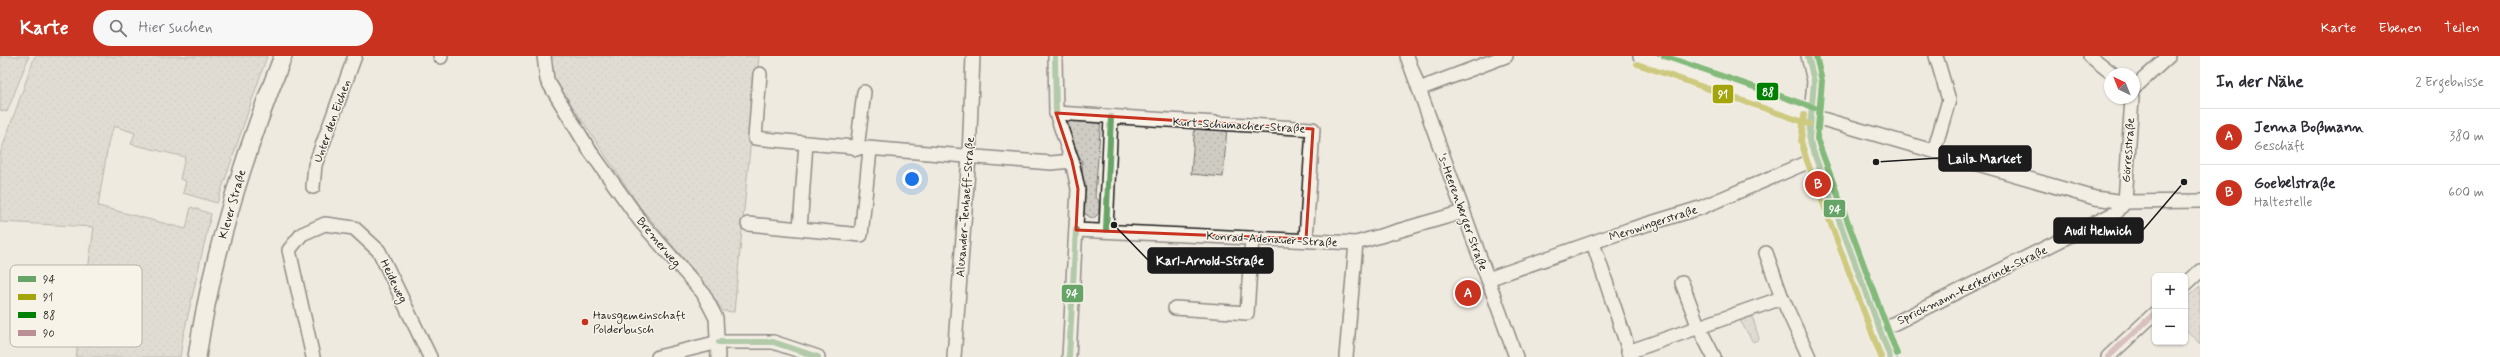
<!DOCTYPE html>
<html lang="de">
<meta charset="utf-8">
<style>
body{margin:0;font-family:Mynerve,sans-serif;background:#f7f7f7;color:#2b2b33}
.controls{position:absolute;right:12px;bottom:12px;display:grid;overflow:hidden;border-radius:6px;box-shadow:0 1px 3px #0004}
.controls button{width:36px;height:36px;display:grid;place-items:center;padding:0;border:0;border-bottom:1px solid #e1e1e2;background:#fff;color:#2b2b33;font:20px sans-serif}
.compass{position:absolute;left:2104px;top:12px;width:36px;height:36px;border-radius:50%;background:#fff;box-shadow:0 1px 3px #0004;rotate:317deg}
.you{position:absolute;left:912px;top:123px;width:14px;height:14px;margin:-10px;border:3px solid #fff;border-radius:50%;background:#1a73e8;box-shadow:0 0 0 6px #1a73e833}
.badge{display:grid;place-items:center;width:26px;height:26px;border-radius:50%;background:#c8321e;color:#fff;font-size:13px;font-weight:700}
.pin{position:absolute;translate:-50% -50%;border:2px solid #fff;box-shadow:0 1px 4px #0006}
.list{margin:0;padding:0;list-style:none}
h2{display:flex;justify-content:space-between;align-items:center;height:52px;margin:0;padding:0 16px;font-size:17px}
h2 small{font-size:13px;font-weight:400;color:#7c7c81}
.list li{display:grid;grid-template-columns:26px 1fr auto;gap:12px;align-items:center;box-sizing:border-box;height:56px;padding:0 16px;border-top:1px solid #e1e1e2}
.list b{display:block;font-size:15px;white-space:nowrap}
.list p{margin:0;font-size:13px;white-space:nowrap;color:#7c7c81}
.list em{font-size:13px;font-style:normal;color:#7c7c81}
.icon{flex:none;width:22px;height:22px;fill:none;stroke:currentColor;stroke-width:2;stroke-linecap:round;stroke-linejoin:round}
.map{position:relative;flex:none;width:2200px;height:301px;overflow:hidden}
header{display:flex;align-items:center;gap:24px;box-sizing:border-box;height:56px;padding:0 20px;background:#c8321e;color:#fff}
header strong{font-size:19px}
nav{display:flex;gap:22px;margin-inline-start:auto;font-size:14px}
.search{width:280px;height:36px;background:#f7f7f7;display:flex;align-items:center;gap:10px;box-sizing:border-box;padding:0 14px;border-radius:22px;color:#7c7c81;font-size:15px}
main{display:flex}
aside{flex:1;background:#fff}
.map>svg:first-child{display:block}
.grass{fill:url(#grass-dots);stroke:#767470}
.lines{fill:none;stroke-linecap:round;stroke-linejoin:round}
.minor-casing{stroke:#1c1c1c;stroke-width:16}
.major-casing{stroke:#1c1c1c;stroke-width:20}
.minor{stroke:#f7f3e8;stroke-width:13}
.major{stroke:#f7f3e8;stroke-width:17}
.bus-1-casing{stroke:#f7f3e8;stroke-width:9}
.bus-2-casing{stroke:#f7f3e8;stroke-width:9}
.bus-3-casing{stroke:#f7f3e8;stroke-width:9}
.bus-4-casing{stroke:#f7f3e8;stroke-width:9}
.bus-1{stroke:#67a467;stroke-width:6}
.bus-2{stroke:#a4a40b;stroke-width:6}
.bus-3{stroke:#008000;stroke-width:6}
.bus-4{stroke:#bb8f96;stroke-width:6}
.marked{fill:none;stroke:#c8321e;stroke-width:3;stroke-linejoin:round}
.poi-dot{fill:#c8321e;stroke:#f7f3e8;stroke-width:1.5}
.labels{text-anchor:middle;stroke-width:3;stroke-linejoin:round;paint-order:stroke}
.street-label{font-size:12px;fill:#1c1c1c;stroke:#f7f3e8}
.poi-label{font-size:12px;fill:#1c1c1c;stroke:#f7f3e8;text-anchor:start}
.key{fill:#f7f3e8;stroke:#b5b2ab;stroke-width:1}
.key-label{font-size:11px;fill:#1c1c1c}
.leader{fill:none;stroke:#1c1c1c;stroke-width:1.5}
.callout-dot{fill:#1c1c1c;stroke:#f7f3e8;stroke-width:1.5}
.callout{fill:#1c1c1c;stroke:#1c1c1c;stroke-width:1.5}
.callout-label{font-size:13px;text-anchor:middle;font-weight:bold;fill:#fff}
.line-badge{stroke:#f7f3e8;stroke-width:1.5}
.badge-label{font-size:11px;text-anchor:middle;font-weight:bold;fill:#fff}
</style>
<header>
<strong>Karte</strong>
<div class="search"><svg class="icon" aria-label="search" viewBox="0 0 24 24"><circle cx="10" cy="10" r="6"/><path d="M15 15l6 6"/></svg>Hier suchen</div>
<nav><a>Karte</a><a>Ebenen</a><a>Teilen</a></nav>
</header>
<main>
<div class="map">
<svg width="2200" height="301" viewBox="0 0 2200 301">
<defs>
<pattern id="grass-dots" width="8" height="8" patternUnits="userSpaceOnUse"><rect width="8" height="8" fill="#cfccc3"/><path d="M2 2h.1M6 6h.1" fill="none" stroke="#b1afa7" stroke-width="1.8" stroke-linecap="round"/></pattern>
</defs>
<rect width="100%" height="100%" fill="#eeeae0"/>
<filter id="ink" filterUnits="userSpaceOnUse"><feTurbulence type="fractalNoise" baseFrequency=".025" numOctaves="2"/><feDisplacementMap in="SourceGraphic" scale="8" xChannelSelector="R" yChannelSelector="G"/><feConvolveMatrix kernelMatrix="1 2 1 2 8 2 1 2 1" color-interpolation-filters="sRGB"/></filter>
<g filter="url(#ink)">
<g class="grass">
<path d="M0 0H29L7 56 0 54Z"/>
<path d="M35 0H267L217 147 183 137 186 125 180 123 185 101 131 88 135 77 114 70 109 83 98 150 186 173 191 151 211 158 183 281 180 301H76L94 171 0 166V98Z"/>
<path d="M550 0H759L734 256 723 255 695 216 640 151 553 21Z"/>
<path d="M1073 62 1101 63 1095 140 1099 145V157L1093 163 1084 157 1082 106 1067 74 1069 66Z"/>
<path d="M1195 68 1227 71 1223 121 1191 118Z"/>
<path d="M2200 230V288L2185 272V243Z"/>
<path d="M1751 256 1759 283 1753 286 1738 261Z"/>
</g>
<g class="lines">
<g class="minor-casing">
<g id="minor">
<path d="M440 0 441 1"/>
<path d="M544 0 547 24 588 92 641 166 703 237 716 262 718 301"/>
<path d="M1055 0 1056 57 1072 105 1078 133 1069 301"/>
<path d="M1407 0 1516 301"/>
<path d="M1640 0 1812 60 2095 142 2125 146 2200 145"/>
<path d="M1808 0 1814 25 1809 84 1815 103 1890 301"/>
<path d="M2090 0 2113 18"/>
<path d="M760 18 755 82 806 87"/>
<path d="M2134 32 2169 0"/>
<path d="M1419 33 1506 0"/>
<path d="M1056 57 1313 73 1306 183"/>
<path d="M857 93 864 36"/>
<path d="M1934 95 1949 44 1936 0"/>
<path d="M313 131 315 109 355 0"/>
<path d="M748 168 861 179 870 94"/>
<path d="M800 173 806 87 1051 107 1072 105"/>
<path d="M1076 174 1356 187 1463 156"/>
<path d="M1106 174 1111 61"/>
<path d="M1593 187 1631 301"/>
<path d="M1766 197 1782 242"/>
<path d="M1488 223 1628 174 1700 152 1815 103"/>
<path d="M1682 227 1699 272 1714 301"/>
<path d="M2185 229 2200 215"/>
<path d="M1175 252 1247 257 1252 182"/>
<path d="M1879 275 2117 156 2125 146 2132 42"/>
<path d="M1628 296 1782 242 1809 301"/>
<path d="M313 301 289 194 302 178 325 168 354 172 379 195 430 301"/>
<path d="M658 301 719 286H773L818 301"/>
<path d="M954 301 969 101 973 0"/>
<path d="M1346 301 1356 187"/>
<path d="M2108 301 2155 257"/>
</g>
</g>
<g class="major-casing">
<path id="major" d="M197 301C212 198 245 97 283 0"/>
</g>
<use href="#minor" class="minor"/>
<use href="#major" class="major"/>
<g class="bus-1-casing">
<g id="bus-1">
<path d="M1055 0 1056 57"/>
<path d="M1808 0 1814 25 1809 84 1890 301"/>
<path d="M1106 174 1111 61"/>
<path d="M719 286H773L818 301"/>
<path d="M1069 301 1076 174"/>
</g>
</g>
<g class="bus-2-casing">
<g id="bus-2">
<path d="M1637 8 1809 68"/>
<path d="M1804 59 1801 85 1807 105 1881 301"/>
</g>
</g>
<g class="bus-3-casing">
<g id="bus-3">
<path d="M1664 0 1815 52"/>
<path d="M1816 0 1822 25 1817 83 1897 298"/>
</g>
</g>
<g class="bus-4-casing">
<path id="bus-4" d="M2108 301 2155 257"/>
</g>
<use href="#bus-1" class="bus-1"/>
<use href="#bus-2" class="bus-2"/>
<use href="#bus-3" class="bus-3"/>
<use href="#bus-4" class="bus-4"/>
</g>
</g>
<path d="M0 0H2200V301H0ZM1056 57 1313 73 1306 183 1076 174 1078 133 1072 105Z" fill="#eeeae0" fill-opacity=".55" fill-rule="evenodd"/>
<path class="marked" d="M1056 57 1313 73 1306 183 1076 174 1078 133 1072 105Z"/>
<circle class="poi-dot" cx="585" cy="266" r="4"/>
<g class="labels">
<g class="street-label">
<text transform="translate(332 65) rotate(-70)" y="4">Unter den Eichen</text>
<text transform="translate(1239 69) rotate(3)" y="4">Kurt-Schumacher-Straße</text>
<text transform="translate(2128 94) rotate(-86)" y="4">Görresstraße</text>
<text transform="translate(232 148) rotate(-74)" y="4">Klever Straße</text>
<text transform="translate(965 151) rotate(-86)" y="4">Alexander-Tenhaeff-Straße</text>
<text transform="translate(1463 156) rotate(70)" y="4">'s-Heerenberger Straße</text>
<text transform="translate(1653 167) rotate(-18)" y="4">Merowingerstraße</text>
<text transform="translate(1272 183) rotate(3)" y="4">Konrad-Adenauer-Straße</text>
<text transform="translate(659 186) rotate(50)" y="4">Bremerweg</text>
<text transform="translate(394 225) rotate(64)" y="4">Heideweg</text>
<text transform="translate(1972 229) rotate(-26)" y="4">Sprickmann-Kerkerinck-Straße</text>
</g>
<g class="poi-label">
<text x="593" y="263">Hausgemeinschaft<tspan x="593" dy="14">Polderbusch</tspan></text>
</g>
</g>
<rect x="10" y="209" width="132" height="82" rx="6" class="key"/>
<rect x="18" y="220" width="18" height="6" fill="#67a467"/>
<rect x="18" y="238" width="18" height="6" fill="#a4a40b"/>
<rect x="18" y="256" width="18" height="6" fill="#008000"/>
<rect x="18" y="274" width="18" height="6" fill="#bb8f96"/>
<g class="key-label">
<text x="43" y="227">94</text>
<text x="43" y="245">91</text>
<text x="43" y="263">88</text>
<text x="43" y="281">90</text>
</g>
<path class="leader" d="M1876 106L1939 102M2184 126L2143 174M1114 169L1148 204"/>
<g class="callout-dot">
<circle cx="1876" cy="106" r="4"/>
<circle cx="2184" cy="126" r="4"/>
<circle cx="1114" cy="169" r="4"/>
</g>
<g class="callout">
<rect x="1939" y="90" width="92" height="25" rx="4"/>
<rect x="2054" y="162" width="89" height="25" rx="4"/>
<rect x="1148" y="192" width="125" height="25" rx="4"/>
</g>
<g class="callout-label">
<text x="1985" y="107">Laila Market</text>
<text x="2098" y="179">Audi Helmich</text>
<text x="1210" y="209">Karl-Arnold-Straße</text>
</g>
<g class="line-badge">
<rect x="1756" y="26" width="23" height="19" rx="4" fill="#008000"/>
<rect x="1712" y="28" width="22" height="20" rx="4" fill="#a4a40b"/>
<rect x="1823" y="143" width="23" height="19" rx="4" fill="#67a467"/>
<rect x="1061" y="228" width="23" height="19" rx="4" fill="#67a467"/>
</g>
<g class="badge-label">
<text x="1768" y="40">88</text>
<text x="1723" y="42">91</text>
<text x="1835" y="157">94</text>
<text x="1072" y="241">94</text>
</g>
</svg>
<div class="controls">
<button>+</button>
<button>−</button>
</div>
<svg class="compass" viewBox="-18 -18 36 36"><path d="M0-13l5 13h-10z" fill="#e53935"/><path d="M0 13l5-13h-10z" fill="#7c7c81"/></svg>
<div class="you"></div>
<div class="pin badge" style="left:1468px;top:237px">A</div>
<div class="pin badge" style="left:1818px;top:128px">B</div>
</div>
<aside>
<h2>In der Nähe<small>2 Ergebnisse</small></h2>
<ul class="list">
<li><span class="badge">A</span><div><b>Jenna Boßmann</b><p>Geschäft</p></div><em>380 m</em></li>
<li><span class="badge">B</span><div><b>Goebelstraße</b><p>Haltestelle</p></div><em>600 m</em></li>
</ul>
</aside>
</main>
